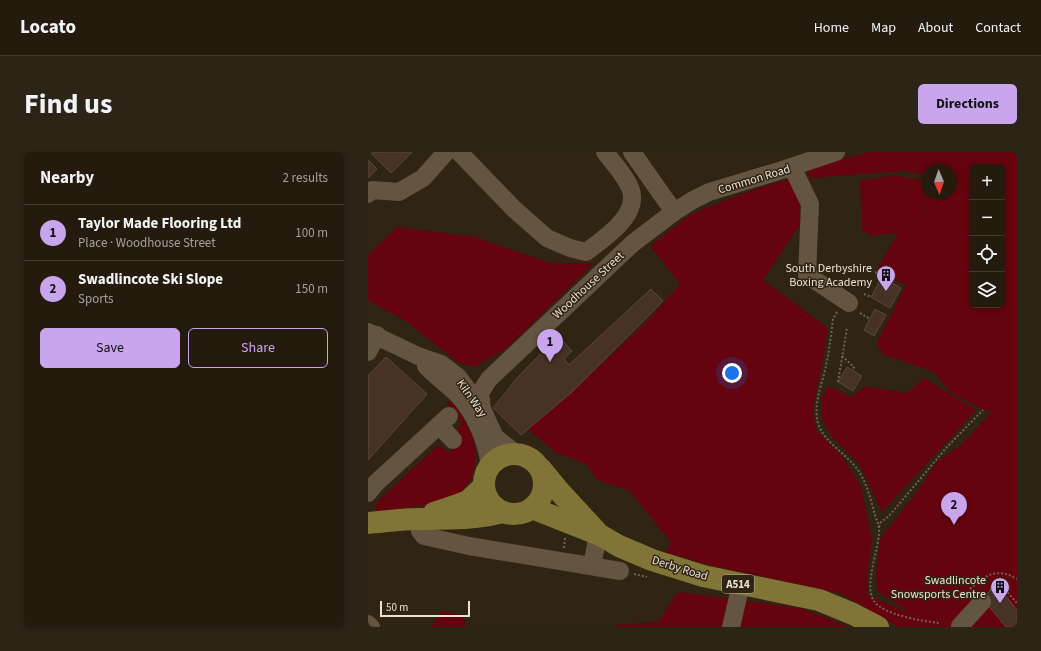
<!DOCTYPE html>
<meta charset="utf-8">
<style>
body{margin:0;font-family:"Source Sans 3",sans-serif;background:#2c2417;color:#f1f3f6}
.controls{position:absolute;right:12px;top:12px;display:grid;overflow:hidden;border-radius:6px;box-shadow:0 2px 6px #0003}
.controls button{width:36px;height:36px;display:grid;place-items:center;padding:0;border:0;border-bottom:1px solid #41392e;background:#241b0e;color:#f1f3f6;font:20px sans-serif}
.compass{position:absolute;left:553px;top:12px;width:36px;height:36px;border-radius:50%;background:#241b0e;box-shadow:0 2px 6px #0003;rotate:178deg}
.scale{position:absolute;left:12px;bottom:10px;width:90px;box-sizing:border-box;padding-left:4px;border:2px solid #eae2d7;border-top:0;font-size:11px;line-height:14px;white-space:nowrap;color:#eae2d7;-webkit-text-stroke:3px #302412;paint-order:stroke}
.you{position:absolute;left:364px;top:221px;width:14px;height:14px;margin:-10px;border:3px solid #fff;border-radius:50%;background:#1a73e8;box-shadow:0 0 0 6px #1a73e833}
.badge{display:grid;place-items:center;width:26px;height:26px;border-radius:50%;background:#c9a5ee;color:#111;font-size:13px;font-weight:700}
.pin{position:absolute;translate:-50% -33px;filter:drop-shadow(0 1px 2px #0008)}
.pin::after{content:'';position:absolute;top:21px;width:14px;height:12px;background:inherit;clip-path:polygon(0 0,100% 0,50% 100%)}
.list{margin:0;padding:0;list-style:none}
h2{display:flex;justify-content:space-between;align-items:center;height:52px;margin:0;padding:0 16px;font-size:17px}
h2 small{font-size:13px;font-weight:400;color:#a3a19e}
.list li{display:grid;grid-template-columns:26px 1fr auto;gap:12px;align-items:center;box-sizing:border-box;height:56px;padding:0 16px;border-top:1px solid #41392e}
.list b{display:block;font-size:15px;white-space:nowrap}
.list p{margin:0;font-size:13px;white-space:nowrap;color:#a3a19e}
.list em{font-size:13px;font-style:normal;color:#a3a19e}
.actions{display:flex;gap:8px;padding:12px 16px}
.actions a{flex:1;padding:9px 0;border:1px solid #c9a5ee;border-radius:6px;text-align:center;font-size:14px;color:#c9a5ee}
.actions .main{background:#c9a5ee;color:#111}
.icon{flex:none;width:22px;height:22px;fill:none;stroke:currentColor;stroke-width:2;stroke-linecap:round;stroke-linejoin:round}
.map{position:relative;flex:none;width:649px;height:475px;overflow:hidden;border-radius:6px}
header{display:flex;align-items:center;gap:24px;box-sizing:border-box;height:56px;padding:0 20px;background:#241b0e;border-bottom:1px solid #41392e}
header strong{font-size:19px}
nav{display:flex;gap:22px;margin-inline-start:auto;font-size:14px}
.intro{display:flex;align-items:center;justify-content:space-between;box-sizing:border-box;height:96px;padding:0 24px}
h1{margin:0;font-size:28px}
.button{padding:10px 18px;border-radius:6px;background:#c9a5ee;color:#111;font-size:14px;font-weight:700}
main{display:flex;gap:24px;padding:0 24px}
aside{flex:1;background:#241b0e;border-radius:6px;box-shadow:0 2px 6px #0003}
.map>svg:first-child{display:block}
.green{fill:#65040f;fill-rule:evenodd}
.building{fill:#463227;stroke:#5d473c}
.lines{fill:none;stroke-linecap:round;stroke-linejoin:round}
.path{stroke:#706555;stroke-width:2;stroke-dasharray:2 2;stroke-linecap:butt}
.minor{stroke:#635541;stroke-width:18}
.major{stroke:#817437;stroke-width:22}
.labels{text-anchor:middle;stroke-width:3;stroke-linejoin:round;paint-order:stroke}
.shield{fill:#302412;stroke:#b2a99c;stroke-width:1}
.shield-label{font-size:11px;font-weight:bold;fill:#eae2d7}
.street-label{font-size:12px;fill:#eae2d7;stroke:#302412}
.poi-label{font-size:12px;fill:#eae2d7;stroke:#302412;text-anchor:end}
</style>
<header>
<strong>Locato</strong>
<nav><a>Home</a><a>Map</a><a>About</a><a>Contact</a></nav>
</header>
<div class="intro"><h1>Find us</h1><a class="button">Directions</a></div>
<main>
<aside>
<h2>Nearby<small>2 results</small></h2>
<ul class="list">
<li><span class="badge">1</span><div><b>Taylor Made Flooring Ltd</b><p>Place · Woodhouse Street</p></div><em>100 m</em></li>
<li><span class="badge">2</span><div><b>Swadlincote Ski Slope</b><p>Sports</p></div><em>150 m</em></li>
</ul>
<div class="actions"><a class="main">Save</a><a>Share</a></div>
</aside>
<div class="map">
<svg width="649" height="475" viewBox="0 0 649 475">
<rect width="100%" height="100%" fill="#302412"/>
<g class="green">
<path d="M500 0H649V475H530L474 442 341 413 297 400 303 391 262 339 229 328 218 312 187 300 160 277 204 240 280 168 312 132 282 94 323 62 384 38 422 27 431 45 433 71 395 128 460 176 453 217 445 256 448 278 475 305 493 335 504 388 500 415 499 443 544 462 509 439 508 420 512 387 552 336 569 309 592 294 624 260 615 258 582 240 566 220 514 202 509 190 538 133 508 119 530 81 503 84 494 78 492 29 527 23 558 29 554 58 555 59V49L559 35V42H583V18H559V26L553 22 536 19 442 26 438 17ZM604 15H634V153H604Z"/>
<path d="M29 75 107 85 183 111H226L138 197 106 215 91 211 39 170 0 148V103Z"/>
<path d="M556 226 608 258 514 360 492 313 464 285 453 265 454 245 461 234 483 245 498 234 539 241Z"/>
<path d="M83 249C91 259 99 271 104 283 111 300 108 328 93 340 78 351 29 359 10 359L8 358 7 354 9 350 68 295C74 293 77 298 81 301L94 288 89 282 88 279 94 270 81 257 80 250Z"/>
<path d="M311 440 432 456 482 475H248V473L291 470 304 448Z"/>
<path d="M74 459 95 463 98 475H63Z"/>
</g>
<g class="building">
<path d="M2 0H44L23 21Z"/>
<path d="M0 8 9 17 0 26Z"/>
<path d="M514 125 533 136 522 156 503 145Z"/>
<path d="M283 137 295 149 204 240 153 283 125 256 150 225 190 184 204 199 196 207 201 213Z"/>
<path d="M507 157 518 163 506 184 496 178Z"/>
<path d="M18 205 59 242 0 308V224Z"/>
<path d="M479 215 494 224 485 239 470 230Z"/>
<path d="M629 433 649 458V475H638L614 446Z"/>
</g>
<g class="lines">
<g class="path">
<path d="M507 120 523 128 522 130"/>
<path d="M496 142 503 145"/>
<path d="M469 160 465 167C463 184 461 201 457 218 453 235 447 248 449 266 451 286 473 298 486 313 498 327 502 345 507 363 508 367 511 372 511 377 512 396 495 433 506 449 515 463 555 469 571 471"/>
<path d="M492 161 502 167"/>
<path d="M474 204 486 215 484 218"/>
<path d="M470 230 479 176"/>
<path d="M511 375 513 370 521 364 579 295 615 258"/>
<path d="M196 396 197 386"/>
<path d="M266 422 279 425"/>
<path d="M602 437C617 423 629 415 649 427"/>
<path d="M622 438 631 431 649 451"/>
</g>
<g class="minor">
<path d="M91 0 146 57 179 86 202 96 218 100C234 88 266 67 264 44 264 31 245 11 237 0"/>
<path d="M264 0 306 60"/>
<path d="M424 15 442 52 439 123 481 151"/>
<path d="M0 42 4 38 31 40 55 26 78 0"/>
<path d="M0 180 50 204 73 212 90 225 114 257 127 285 147 301"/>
<path d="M0 200 9 183"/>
<path d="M58 214C67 224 79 232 88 241 107 260 118 288 122 313"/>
<path d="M114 257 112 241 121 227 265 91 306 60 325 48 341 40 414 18 468 0"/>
<path d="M71 273 85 288"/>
<path d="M0 341 8 331 81 264"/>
<path d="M48 367 52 379 56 384 101 394 252 419"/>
<path d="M224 414 228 393 232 383"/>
<path d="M0 472 3 475"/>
<path d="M592 474 614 450"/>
<path d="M363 475 373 432"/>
</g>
<g class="major">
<circle cx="146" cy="332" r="30"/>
<path d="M173 317 191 339 228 379"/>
<path d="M164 356 232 383 251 394 284 408 335 424 451 448 485 462 510 475"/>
<path d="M66 361 87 354 100 349 116 334"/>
<path d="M0 371C16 370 33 367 49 367 79 366 106 368 135 360"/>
</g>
</g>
<defs>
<g id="building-pin" transform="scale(1)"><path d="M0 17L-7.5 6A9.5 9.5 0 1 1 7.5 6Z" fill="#c9a5ee" stroke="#302412"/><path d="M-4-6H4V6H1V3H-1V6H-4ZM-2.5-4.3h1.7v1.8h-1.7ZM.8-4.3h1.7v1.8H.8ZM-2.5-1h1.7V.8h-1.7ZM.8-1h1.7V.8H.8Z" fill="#111"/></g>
</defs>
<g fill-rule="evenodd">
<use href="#building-pin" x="518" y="123"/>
<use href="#building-pin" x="632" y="435"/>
</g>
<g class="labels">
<rect class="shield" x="354" y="423" width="32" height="18" rx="3"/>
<g class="shield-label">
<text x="370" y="436">A514</text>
</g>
<g class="street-label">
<text transform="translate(386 27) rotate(-17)" y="4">Common Road</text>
<text transform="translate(220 133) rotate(-43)" y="4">Woodhouse Street</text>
<text transform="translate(104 246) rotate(55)" y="4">Kiln Way</text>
<text transform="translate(312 416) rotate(17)" y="4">Derby Road</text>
</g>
<g class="poi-label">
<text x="504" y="120">South Derbyshire<tspan x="504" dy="14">Boxing Academy</tspan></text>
<text x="618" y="432">Swadlincote<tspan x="618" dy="14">Snowsports Centre</tspan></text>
</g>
</g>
</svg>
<div class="controls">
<button>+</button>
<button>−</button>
<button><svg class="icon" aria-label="locate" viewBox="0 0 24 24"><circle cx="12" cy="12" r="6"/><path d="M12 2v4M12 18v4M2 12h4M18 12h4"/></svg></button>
<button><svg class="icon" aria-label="layers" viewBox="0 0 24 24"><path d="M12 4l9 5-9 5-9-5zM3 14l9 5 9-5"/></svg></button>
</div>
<svg class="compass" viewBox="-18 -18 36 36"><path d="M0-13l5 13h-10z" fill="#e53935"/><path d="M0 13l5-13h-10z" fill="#a3a19e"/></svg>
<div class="scale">50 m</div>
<div class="you"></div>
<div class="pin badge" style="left:182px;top:210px">1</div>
<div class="pin badge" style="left:586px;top:373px">2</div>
</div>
</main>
